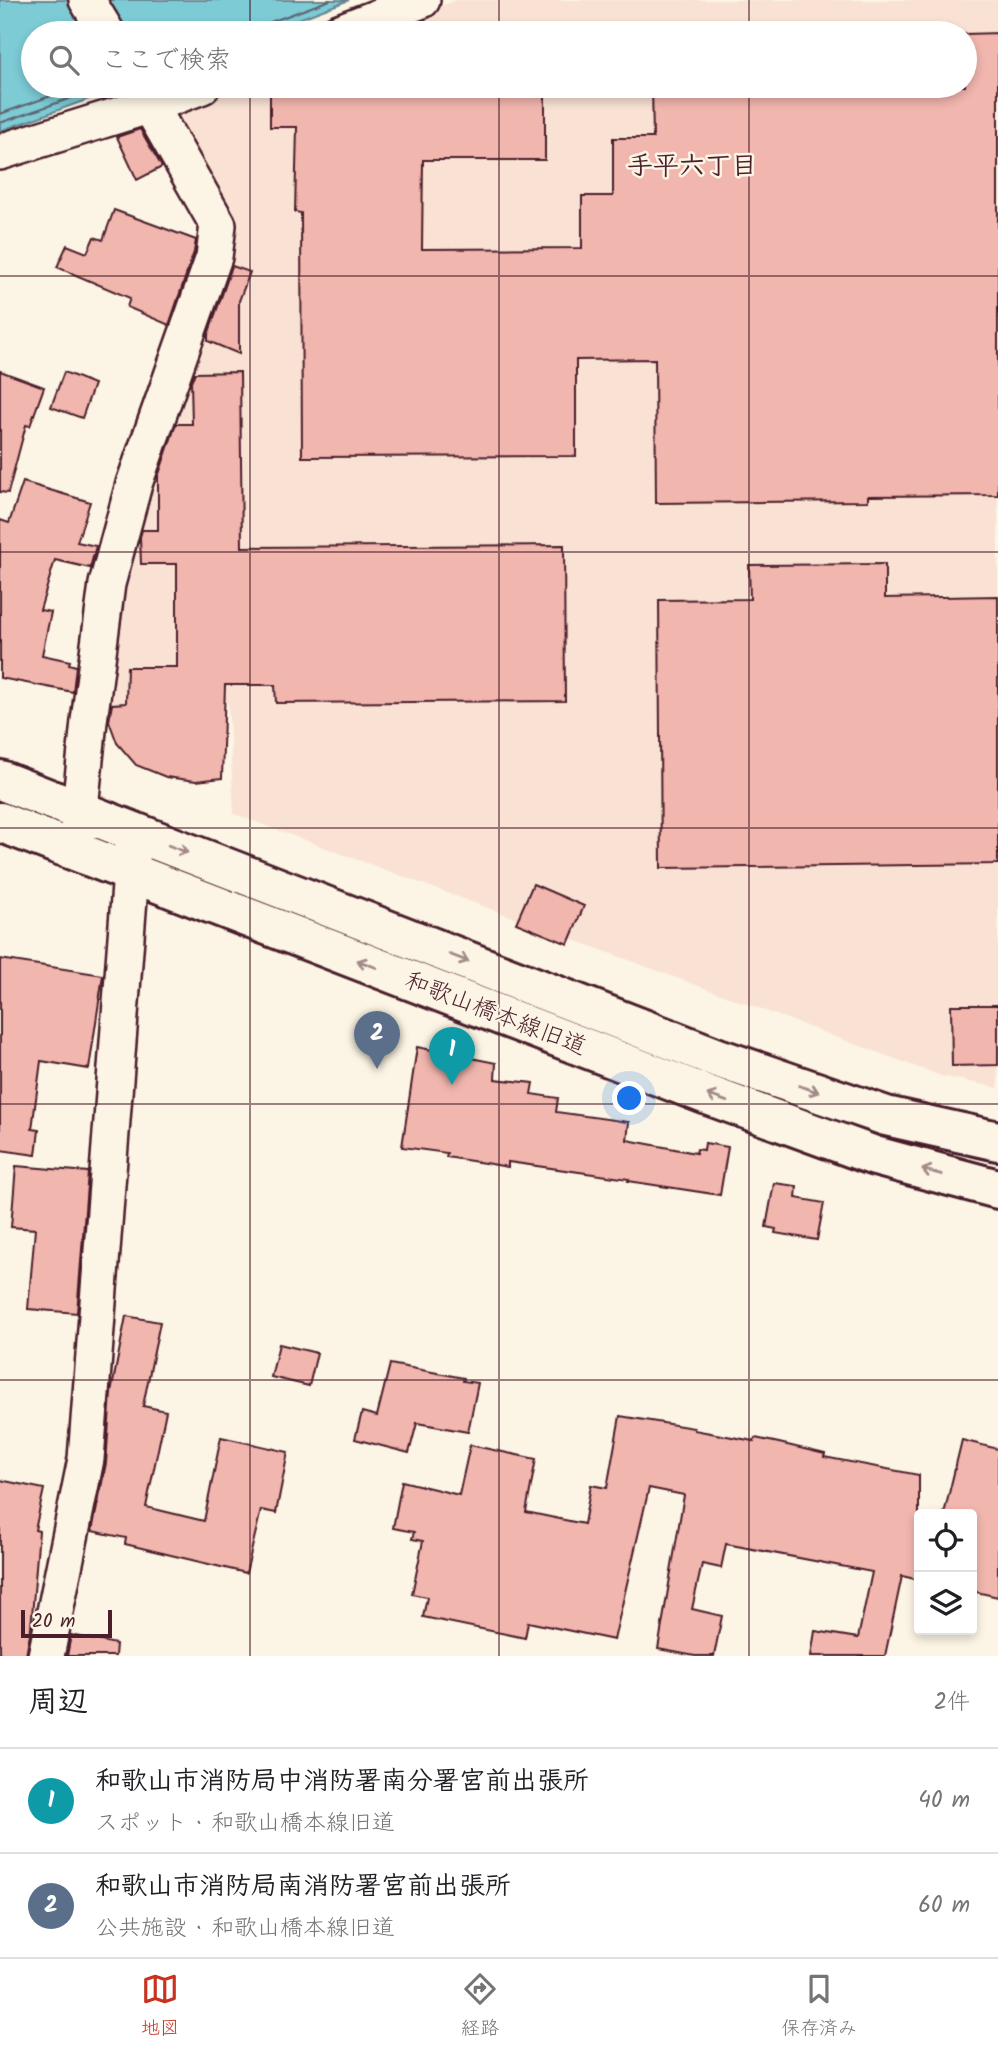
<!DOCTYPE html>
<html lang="ja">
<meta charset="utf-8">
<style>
body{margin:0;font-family:Kalam,"Klee One",sans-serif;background:#f2f2f2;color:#202124}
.controls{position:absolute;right:21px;bottom:21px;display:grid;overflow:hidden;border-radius:7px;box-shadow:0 4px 10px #0003}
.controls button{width:63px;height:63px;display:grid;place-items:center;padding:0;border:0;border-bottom:2px solid #e0e0e0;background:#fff;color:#202124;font:35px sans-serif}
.scale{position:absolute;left:21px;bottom:18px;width:91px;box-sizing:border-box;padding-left:7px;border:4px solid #4a1f2b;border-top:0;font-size:19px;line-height:24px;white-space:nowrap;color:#4a1f2b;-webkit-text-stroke:5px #fcf5e5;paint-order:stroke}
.you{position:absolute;left:630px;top:1099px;width:24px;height:24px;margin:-18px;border:5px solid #fff;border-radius:50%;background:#1a73e8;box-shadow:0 0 0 10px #1a73e833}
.badge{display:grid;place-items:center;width:46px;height:46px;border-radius:50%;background:#c8321e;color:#fff;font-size:23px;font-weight:700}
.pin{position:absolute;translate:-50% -58px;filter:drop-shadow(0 2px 4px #0008)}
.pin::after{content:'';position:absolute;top:37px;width:24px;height:21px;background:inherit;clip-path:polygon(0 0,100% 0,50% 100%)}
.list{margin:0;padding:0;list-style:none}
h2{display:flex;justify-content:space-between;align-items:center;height:91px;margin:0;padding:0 28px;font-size:30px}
h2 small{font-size:23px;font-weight:400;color:#757577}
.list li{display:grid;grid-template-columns:46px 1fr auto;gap:21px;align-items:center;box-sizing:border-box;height:105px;padding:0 28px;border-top:2px solid #e0e0e0}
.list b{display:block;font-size:26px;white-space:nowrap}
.list p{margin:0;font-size:23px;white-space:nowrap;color:#757577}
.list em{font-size:23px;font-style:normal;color:#757577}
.icon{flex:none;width:38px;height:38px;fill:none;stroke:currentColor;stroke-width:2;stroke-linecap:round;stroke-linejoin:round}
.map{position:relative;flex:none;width:998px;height:1656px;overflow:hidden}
.search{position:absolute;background:#fff;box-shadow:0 4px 10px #0003;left:21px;right:21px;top:21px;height:77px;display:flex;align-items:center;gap:18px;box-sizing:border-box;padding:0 24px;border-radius:38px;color:#757577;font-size:26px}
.sheet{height:301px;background:#fff}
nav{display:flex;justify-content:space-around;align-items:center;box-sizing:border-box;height:98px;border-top:2px solid #e0e0e0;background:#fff;font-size:19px;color:#757577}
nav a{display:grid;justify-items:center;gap:4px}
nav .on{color:#c8321e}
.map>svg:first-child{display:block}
.built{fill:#f9e2d4}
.water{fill:#7bcbd5;stroke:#678691;stroke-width:2}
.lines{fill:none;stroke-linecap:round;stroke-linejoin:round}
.shore{stroke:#5e646f;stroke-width:2}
.building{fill:#f1b6ae;stroke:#4a1f2b;stroke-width:2}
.street-casing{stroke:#4a1f2b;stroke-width:40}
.secondary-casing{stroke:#4a1f2b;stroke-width:44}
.street{stroke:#fcf5e5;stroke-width:35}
.secondary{stroke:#fcf5e5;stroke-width:38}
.oneway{stroke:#a38a88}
.grid{fill:none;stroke:#4a1f2b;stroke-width:2;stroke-opacity:0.55}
.labels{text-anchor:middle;stroke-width:5;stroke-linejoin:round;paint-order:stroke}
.street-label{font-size:24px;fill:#4a1f2b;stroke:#fcf5e5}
.neighbourhood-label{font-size:26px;font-weight:bold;fill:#4a1f2b;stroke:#fcf5e5}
</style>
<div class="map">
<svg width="998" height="1656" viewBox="0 0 998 1656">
<rect width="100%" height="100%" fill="#fcf5e5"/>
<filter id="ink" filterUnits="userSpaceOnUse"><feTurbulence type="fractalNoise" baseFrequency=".0143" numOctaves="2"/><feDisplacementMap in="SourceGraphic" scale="14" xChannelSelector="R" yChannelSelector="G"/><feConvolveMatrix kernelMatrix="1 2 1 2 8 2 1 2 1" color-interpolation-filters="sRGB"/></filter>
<g filter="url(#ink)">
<path class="built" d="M456 0H998V1088L941 1076 234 814 228 702 106 708 110 618 152 476 234 242 177 108 245 86H965V33H375Z"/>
<path class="water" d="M0 0H349L262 33H33V86H125L0 131Z"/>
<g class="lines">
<g class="shore">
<path d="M263 33 264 28 268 23 330 0"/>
<path d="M0 114 79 86"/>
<path d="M0 123 105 86"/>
</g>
</g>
<g class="building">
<path d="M998 33V495L868 496V501L656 503 655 359 576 360V456L302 457 301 213 295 212 297 127H270V86L441 88V86H545V160H423L422 249 582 248V196H613V138H653L652 86H965V34Z"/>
<path d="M140 129 162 167 137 180 117 137Z"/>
<path d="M114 210 196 240 194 252 169 325 127 307 130 298 57 267 67 245 87 253 94 237 103 240Z"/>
<path d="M232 266 250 272 239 301V354L208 341V335Z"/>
<path d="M0 371 44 387 30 426 26 425 8 493 0 492Z"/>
<path d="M64 372 94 384 82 418 51 407Z"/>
<path d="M240 372 242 547 564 545 565 701 276 703 275 685H225L222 778 196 781 166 777 136 765 117 743 109 721 112 704 126 703 127 667H177V564H141L140 537 142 530H158V477L176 424H192L191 381 195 373Z"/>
<path d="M23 482 90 502 77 542 96 546 90 568 55 560 40 610 51 612 42 655 70 661 69 664 76 666 73 692 0 678V520L9 523Z"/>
<path d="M885 564V598L998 596V864L661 868 659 600 750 599 749 565Z"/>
<path d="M533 884 584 906 568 944 516 923Z"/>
<path d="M0 959 103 975 89 1069 41 1061 32 1129 39 1130 36 1155 0 1150Z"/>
<path d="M951 1005H998V1065L952 1066Z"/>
<path d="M417 1047 496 1063 495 1079 533 1083 531 1094 558 1098 556 1112 629 1122 627 1140 696 1153 697 1149 704 1150 705 1143 728 1147 720 1195 628 1181 629 1179 508 1162V1167L491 1164 446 1157 447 1153 402 1147Z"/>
<path d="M16 1166 88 1172 77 1313 28 1309 35 1229 11 1227Z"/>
<path d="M774 1183 797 1186 796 1198 824 1203 817 1240 775 1233 776 1229 766 1227Z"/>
<path d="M126 1316 160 1322 143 1406 166 1411 146 1507 204 1521 221 1437 288 1452 276 1513 261 1510 246 1573 125 1544 126 1538 92 1531 106 1463 111 1393Z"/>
<path d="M279 1344 317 1353 309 1386 271 1377Z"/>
<path d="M390 1364 464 1378 463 1381 478 1383 468 1432 417 1423 409 1453 355 1439 362 1412 377 1416Z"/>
<path d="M620 1416 694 1428V1430L754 1441 755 1438 779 1443 825 1454 824 1457 919 1475V1580L902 1576 885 1656H811L815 1631 858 1638 872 1572 726 1544 721 1568 702 1564 692 1609 722 1616 714 1656H695L658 1649 684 1495 649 1488 614 1640 528 1622 525 1638 423 1617 427 1597 412 1594 423 1541 412 1539 414 1532 393 1528 402 1481 459 1495 470 1445 536 1459 526 1512 584 1524 591 1485 607 1488Z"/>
<path d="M962 1440 998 1449V1597L972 1591V1514H944Z"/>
<path d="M0 1480 44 1489 35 1530 39 1531 31 1628 26 1656H0Z"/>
<path d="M71 1635 116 1644 115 1656H67Z"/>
</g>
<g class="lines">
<g class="street-casing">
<g id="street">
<path d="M87 0 107 33"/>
<path d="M337 33 422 0"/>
<path d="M0 152 151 105 202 86"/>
<path d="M77 837 89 721 107 584 134 484 214 257 218 225 139 86"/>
<path d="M46 1656 86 1459 133 846"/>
</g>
</g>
<g class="secondary-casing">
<g id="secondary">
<path d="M0 780 718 1058 886 1116 998 1141"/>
<path d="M0 822 705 1094 875 1156 998 1189"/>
</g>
</g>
<use href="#street" class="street"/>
<use href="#secondary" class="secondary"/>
</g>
<defs><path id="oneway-shaft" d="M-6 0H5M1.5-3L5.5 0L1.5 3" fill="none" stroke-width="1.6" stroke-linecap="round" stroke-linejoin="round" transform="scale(1.75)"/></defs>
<g class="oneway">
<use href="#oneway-shaft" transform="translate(178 849) rotate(21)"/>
<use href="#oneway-shaft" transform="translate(459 958) rotate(21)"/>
<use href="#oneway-shaft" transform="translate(367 964) rotate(-159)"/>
<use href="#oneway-shaft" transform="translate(809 1089) rotate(19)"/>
<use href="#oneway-shaft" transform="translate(717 1098) rotate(-160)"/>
<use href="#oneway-shaft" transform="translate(932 1172) rotate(-165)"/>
</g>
</g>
<path class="grid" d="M250 0V33M499 0V33M749 0V33M250 86V1656M499 86V1656M749 86V1656M0 276H998M0 552H998M0 828H998M0 1104H998M0 1380H998"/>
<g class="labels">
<g class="street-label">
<text transform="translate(496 1013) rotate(21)" y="8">和歌山橋本線旧道</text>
</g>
<g class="neighbourhood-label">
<text x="692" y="174">手平六丁目</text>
</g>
</g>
</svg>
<div class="controls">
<button><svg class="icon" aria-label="locate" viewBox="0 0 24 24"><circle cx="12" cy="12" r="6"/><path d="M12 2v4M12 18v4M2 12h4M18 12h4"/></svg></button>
<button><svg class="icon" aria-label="layers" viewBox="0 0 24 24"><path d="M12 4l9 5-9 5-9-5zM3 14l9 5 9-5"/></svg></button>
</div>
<div class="scale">20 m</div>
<div class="you"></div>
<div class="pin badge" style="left:452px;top:1085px;background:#0f9aa8">1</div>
<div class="pin badge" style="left:377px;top:1069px;background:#5c6f8a">2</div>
<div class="search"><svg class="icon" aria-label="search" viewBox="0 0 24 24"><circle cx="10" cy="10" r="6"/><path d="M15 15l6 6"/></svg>ここで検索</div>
</div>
<section class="sheet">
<h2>周辺<small>2件</small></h2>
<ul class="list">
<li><span class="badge" style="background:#0f9aa8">1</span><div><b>和歌山市消防局中消防署南分署宮前出張所</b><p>スポット · 和歌山橋本線旧道</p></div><em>40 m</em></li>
<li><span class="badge" style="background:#5c6f8a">2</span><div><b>和歌山市消防局南消防署宮前出張所</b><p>公共施設 · 和歌山橋本線旧道</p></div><em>60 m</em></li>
</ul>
</section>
<nav>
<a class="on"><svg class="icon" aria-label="map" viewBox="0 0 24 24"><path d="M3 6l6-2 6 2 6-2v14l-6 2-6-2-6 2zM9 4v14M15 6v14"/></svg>地図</a>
<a><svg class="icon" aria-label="directions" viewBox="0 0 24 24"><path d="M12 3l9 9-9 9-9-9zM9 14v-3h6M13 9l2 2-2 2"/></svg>経路</a>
<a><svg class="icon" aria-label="saved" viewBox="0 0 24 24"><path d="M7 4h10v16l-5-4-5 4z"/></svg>保存済み</a>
</nav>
